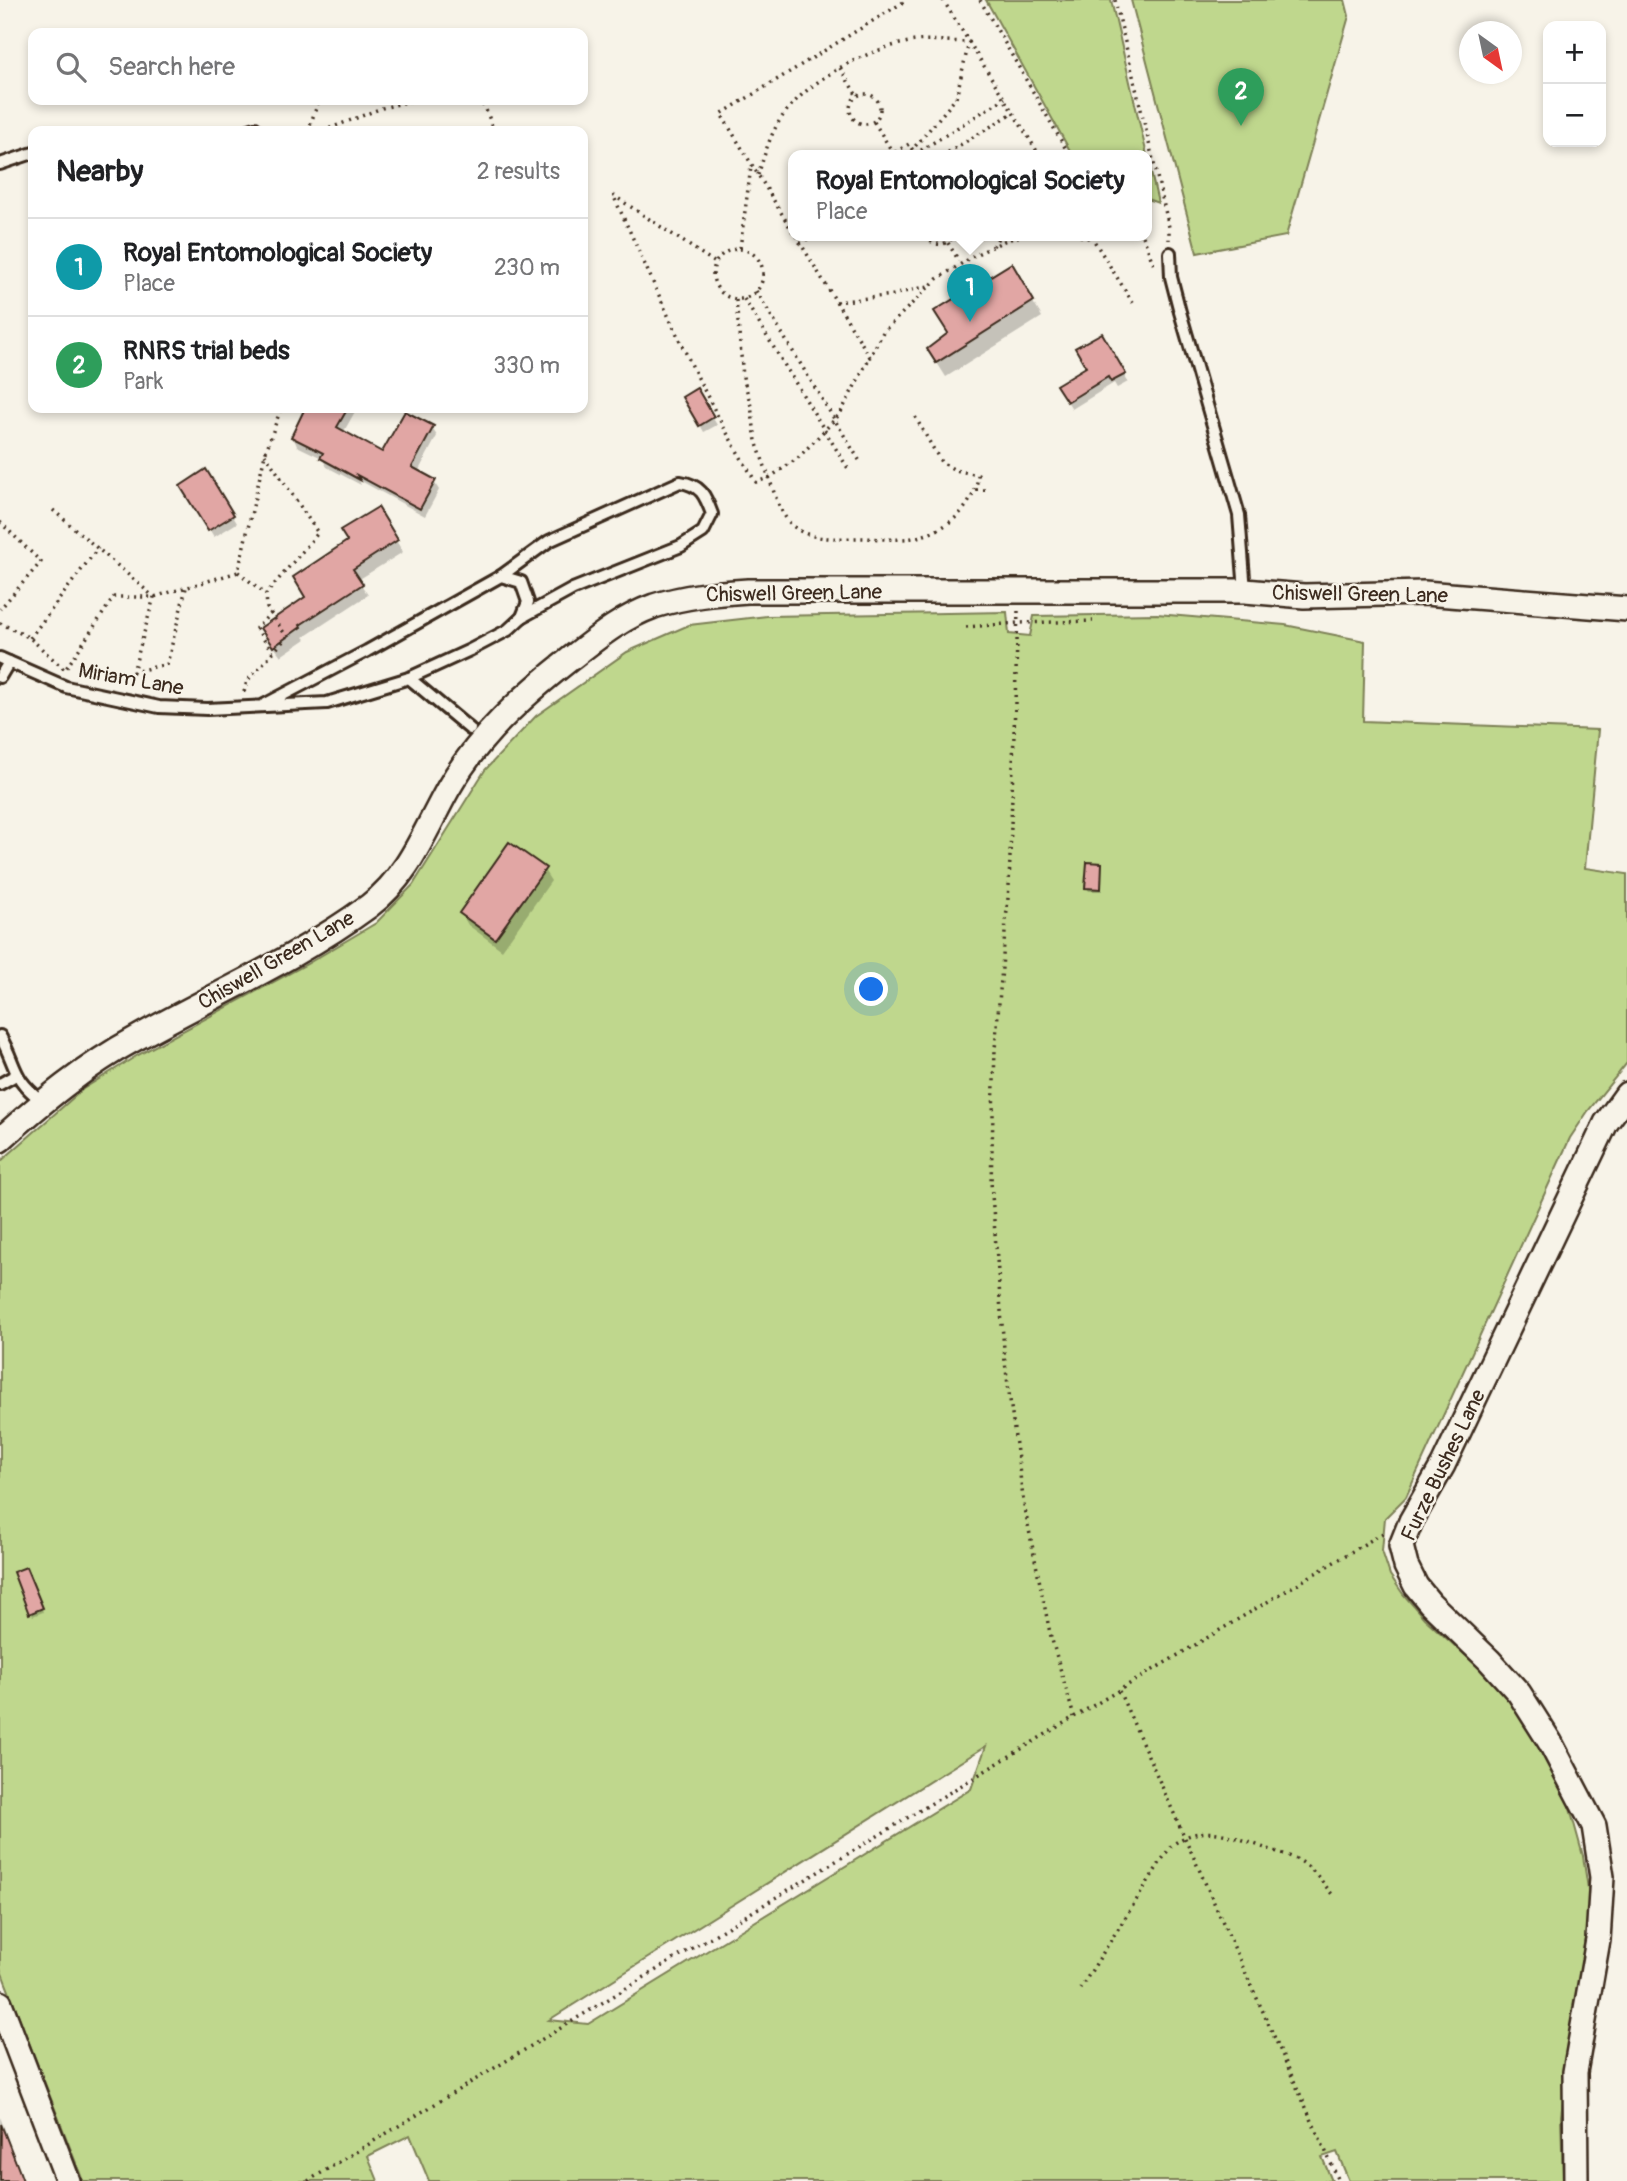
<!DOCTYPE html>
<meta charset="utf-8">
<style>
body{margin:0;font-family:Pangolin,sans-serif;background:#f6f6f6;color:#202124}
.controls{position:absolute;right:21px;top:21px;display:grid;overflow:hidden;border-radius:14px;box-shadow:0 4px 10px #0003}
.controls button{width:63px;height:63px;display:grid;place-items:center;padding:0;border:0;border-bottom:2px solid #e0e0e0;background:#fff;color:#202124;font:35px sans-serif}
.compass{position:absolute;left:1459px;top:21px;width:63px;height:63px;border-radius:50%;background:#fff;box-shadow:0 4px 10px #0003;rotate:147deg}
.you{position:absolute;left:872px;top:990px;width:24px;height:24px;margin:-18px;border:5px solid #fff;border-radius:50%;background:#1a73e8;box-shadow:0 0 0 10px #1a73e833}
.badge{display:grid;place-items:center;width:46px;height:46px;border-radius:50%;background:#7c3aed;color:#fff;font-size:23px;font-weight:700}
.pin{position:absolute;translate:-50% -58px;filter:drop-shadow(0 2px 4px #0008)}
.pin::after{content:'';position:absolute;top:37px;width:24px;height:21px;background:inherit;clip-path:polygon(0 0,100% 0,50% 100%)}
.popup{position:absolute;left:788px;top:150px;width:364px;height:91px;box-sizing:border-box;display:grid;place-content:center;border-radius:14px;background:#fff;filter:drop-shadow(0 2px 5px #0005);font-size:23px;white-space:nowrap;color:#757577}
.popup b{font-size:26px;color:#202124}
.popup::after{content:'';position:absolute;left:50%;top:100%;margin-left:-14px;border:14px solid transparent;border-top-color:#fff}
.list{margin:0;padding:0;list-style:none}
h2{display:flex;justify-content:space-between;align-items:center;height:91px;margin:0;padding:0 28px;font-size:30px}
h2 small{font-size:23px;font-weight:400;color:#757577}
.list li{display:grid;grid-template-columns:46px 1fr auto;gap:21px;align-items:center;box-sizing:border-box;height:98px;padding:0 28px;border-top:2px solid #e0e0e0}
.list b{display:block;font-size:26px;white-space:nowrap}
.list p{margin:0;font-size:23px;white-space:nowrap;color:#757577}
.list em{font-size:23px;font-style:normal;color:#757577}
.icon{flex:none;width:38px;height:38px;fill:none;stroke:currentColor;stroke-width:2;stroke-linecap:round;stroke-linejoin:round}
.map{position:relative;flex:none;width:1627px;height:2181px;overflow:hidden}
.search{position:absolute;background:#fff;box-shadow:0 4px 10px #0003;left:28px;top:28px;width:560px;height:77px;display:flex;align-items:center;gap:18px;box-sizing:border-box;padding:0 24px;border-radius:14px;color:#757577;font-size:26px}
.panel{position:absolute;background:#fff;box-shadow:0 4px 10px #0003;left:28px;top:126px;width:560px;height:287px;border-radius:14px}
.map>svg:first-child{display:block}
.green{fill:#bfd78d;stroke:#7d8056;stroke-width:2;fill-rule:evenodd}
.shadow{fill:#0003}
.building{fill:#e1a6a4;stroke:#3b2a1e;stroke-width:2}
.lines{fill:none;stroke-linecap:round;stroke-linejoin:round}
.lane-casing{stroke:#3b2a1e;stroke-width:16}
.street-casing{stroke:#3b2a1e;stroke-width:28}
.path{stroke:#3b2a1e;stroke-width:3.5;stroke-dasharray:2 5;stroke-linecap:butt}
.lane{stroke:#f7f3e8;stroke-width:10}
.street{stroke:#f7f3e8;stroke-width:23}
.labels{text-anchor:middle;stroke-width:5;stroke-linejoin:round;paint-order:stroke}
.street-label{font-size:21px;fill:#3b2a1e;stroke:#f7f3e8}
</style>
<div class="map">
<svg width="1627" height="2181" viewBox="0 0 1627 2181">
<rect width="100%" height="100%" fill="#f7f3e8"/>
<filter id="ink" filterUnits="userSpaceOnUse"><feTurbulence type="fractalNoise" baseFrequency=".0143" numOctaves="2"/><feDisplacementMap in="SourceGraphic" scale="14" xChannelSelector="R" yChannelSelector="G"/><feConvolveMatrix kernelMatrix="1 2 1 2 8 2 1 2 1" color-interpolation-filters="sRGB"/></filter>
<g filter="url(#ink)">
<g class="green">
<path d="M986 0H1111L1158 203 1147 199V156H1073Z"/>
<path d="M1131 0H1345L1349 16 1286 236 1197 253Z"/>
<path d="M1007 612 1009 634 1030 636 1034 616 1157 614 1285 625 1365 641 1363 721 1598 730 1585 868 1627 874V1063L1588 1111 1570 1138 1406 1497 1385 1518 1382 1551 1390 1575 1403 1594 1424 1618 1495 1682 1525 1722 1569 1805 1583 1856 1589 1895 1586 1930 1561 2116 1563 2181H1349L1337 2152 1322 2157 1332 2181H429L410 2135 368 2156 378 2181H83L0 1968V1162L83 1089 138 1055 307 964 376 923 413 885 485 770 536 716 627 652 689 625 767 616ZM986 1746 971 1789 588 2024 549 2020Z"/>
</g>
<g class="shadow">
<path d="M1011 266 1042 317 946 377 929 350 949 334Z"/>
<path d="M1101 335 1128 382 1117 388 1114 383 1072 409 1058 386 1088 367Z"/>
<path d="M696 390 717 425 704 432 684 397Z"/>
<path d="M309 408H357L343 433 383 454 432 428 437 436 418 472 434 482 439 490 425 516 359 480 361 485 327 467 322 458 297 446 293 437Z"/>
<path d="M206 472 237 523 214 537 183 486Z"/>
<path d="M377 510 403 552 358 580 368 595 304 637 306 639 281 656 269 640 307 598Z"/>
<path d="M1101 864 1102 891H1089L1087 888Z"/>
<path d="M544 870 551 881 502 950 468 925 461 913Z"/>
<path d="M27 1572 43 1612 33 1616 31 1613Z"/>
<path d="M0 2117 6 2133H4L23 2181H0Z"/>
</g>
<g class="building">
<path d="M1012 263 1034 301 936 363 927 349 948 333 934 311Z"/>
<path d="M1102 333 1126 374 1111 382 1108 377 1067 402 1056 385 1086 367 1075 348Z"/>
<path d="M697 388 714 417 699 426 682 397Z"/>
<path d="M305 408H348L337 427 382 452 405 411 434 426 412 467 436 480 420 509 357 475 360 480 320 458 323 453 291 437Z"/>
<path d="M206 469 234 515 208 531 180 486Z"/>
<path d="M378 507 398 540 353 569 363 584 300 625 301 627 273 647 260 628 305 597 293 577 347 541 340 530Z"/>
<path d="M509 842 546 868 495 939 459 913Z"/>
<path d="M1087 862 1102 863 1101 889 1085 888Z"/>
<path d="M26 1567 43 1608 29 1614 13 1572Z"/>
<path d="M1 2124 19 2170 23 2181H0Z"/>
</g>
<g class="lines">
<g class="lane-casing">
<g id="lane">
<path d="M246 131 255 128 258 131"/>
<path d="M0 164 33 153"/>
<path d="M1170 253 1171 277 1180 312 1239 515 1245 591"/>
<path d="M501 576 549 541 680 482C701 485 705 495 712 514L703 532 681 546 573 589 522 617"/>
<path d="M0 658 66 687 159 707 207 709 327 703 409 678 470 650 508 630 522 617 528 602 521 582 501 576 367 651 262 706"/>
<path d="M0 677 9 662"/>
<path d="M409 678 470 729"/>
<path d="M0 1036C18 1068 10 1076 43 1102"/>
<path d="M0 1084 16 1075"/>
</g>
</g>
<g class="street-casing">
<g id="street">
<path d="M0 1140C42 1102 85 1066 135 1039 213 995 297 959 369 906 409 876 424 832 448 789 478 736 523 696 570 659 597 638 621 618 654 606 685 596 716 593 748 591H1245L1304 596 1424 593 1627 609"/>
<path d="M0 2003 68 2181"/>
<path d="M1576 2181 1575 2072 1598 1940 1602 1877 1594 1826 1550 1742 1519 1693 1489 1660 1430 1603 1416 1586 1406 1566 1401 1546 1411 1521 1443 1465 1606 1123 1627 1094"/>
</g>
</g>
<g class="path">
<path d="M943 0 1040 156"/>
<path d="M980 0 1070 156"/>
<path d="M1115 0 1169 227V240"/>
<path d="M351 33V32"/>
<path d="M840 68 857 96"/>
<circle cx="865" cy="109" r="15"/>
<path d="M477 100 485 107 494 131"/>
<path d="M874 122 893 153"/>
<path d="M308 131 319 100"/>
<path d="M323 131 382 108 415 100"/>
<path d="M889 156 909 144 915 154 1005 98"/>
<path d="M942 156 1013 113"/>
<path d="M758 175C764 157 769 137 780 120 807 79 868 48 915 41 933 39 952 42 969 42L956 98 912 150"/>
<path d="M793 232 721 114 907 0"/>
<path d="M796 236 870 357 883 332 937 279 977 254 1004 241 1020 236"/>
<path d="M926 236C934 248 946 246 954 236"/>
<path d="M1080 236 1093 239"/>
<path d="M1091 236 1135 306"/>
<path d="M1143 236 1154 266"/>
<path d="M948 243 959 261"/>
<path d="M800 244 812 236"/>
<path d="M993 246 999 236"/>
<path d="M740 248 751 167"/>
<circle cx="738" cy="274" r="25"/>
<path d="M714 262 613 195C658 291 699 392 756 482L769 478C775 494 781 519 797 529 815 541 840 538 860 538 874 538 889 540 903 539 939 537 975 511 978 475L955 470 941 462 913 413"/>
<path d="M756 291 861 463"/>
<path d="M744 299 849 470"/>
<path d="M736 300 743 377 751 406 756 441 769 478 798 458 840 414 870 357"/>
<path d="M836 302 893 295 928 286"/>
<path d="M976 490H989"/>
<path d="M53 510 154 597 133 672 167 664 186 588"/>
<path d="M0 522 41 562 0 609"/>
<path d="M238 572 266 594"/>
<path d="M1018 611 1009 886 995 1049 991 1182 1005 1362 1024 1505 1050 1633 1074 1717"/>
<path d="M271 613 256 628 273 653"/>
<path d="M0 623 30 638 65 670 114 597H154L238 572 265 454 281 408"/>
<path d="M966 627 1018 623 1093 621"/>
<path d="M30 638 98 548"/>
<path d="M244 692 247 681 287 637 267 608 266 594 318 533 265 454"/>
<path d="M1119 1691 1339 2181"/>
<path d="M1080 1989 1170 1847C1200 1822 1228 1834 1262 1847 1273 1851 1287 1854 1298 1860 1312 1867 1322 1882 1332 1894"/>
<path d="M308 2181 1074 1717 1383 1533"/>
</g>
<use href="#lane" class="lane"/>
<use href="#street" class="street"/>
</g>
</g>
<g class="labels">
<g class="street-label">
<text transform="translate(794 593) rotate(-1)" y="7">Chiswell Green Lane</text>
<text transform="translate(1360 594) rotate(1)" y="7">Chiswell Green Lane</text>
<text transform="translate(131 679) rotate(10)" y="7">Miriam Lane</text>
<text transform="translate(276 960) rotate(-30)" y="7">Chiswell Green Lane</text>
<text transform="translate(1443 1465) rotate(-64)" y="7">Furze Bushes Lane</text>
</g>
</g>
</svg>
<div class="controls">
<button>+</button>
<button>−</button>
</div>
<svg class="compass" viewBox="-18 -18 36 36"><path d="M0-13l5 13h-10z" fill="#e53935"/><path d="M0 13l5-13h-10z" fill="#757577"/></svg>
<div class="you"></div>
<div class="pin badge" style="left:970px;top:322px;background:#0f9aa8">1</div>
<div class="popup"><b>Royal Entomological Society</b>Place</div>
<div class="pin badge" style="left:1241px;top:126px;background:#2e9e5b">2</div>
<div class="search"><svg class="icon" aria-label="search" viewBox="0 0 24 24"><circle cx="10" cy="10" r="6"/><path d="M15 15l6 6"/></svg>Search here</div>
<section class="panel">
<h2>Nearby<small>2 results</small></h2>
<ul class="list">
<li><span class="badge" style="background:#0f9aa8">1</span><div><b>Royal Entomological Society</b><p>Place</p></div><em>230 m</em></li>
<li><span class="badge" style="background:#2e9e5b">2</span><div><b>RNRS trial beds</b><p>Park</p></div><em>330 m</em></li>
</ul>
</section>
</div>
